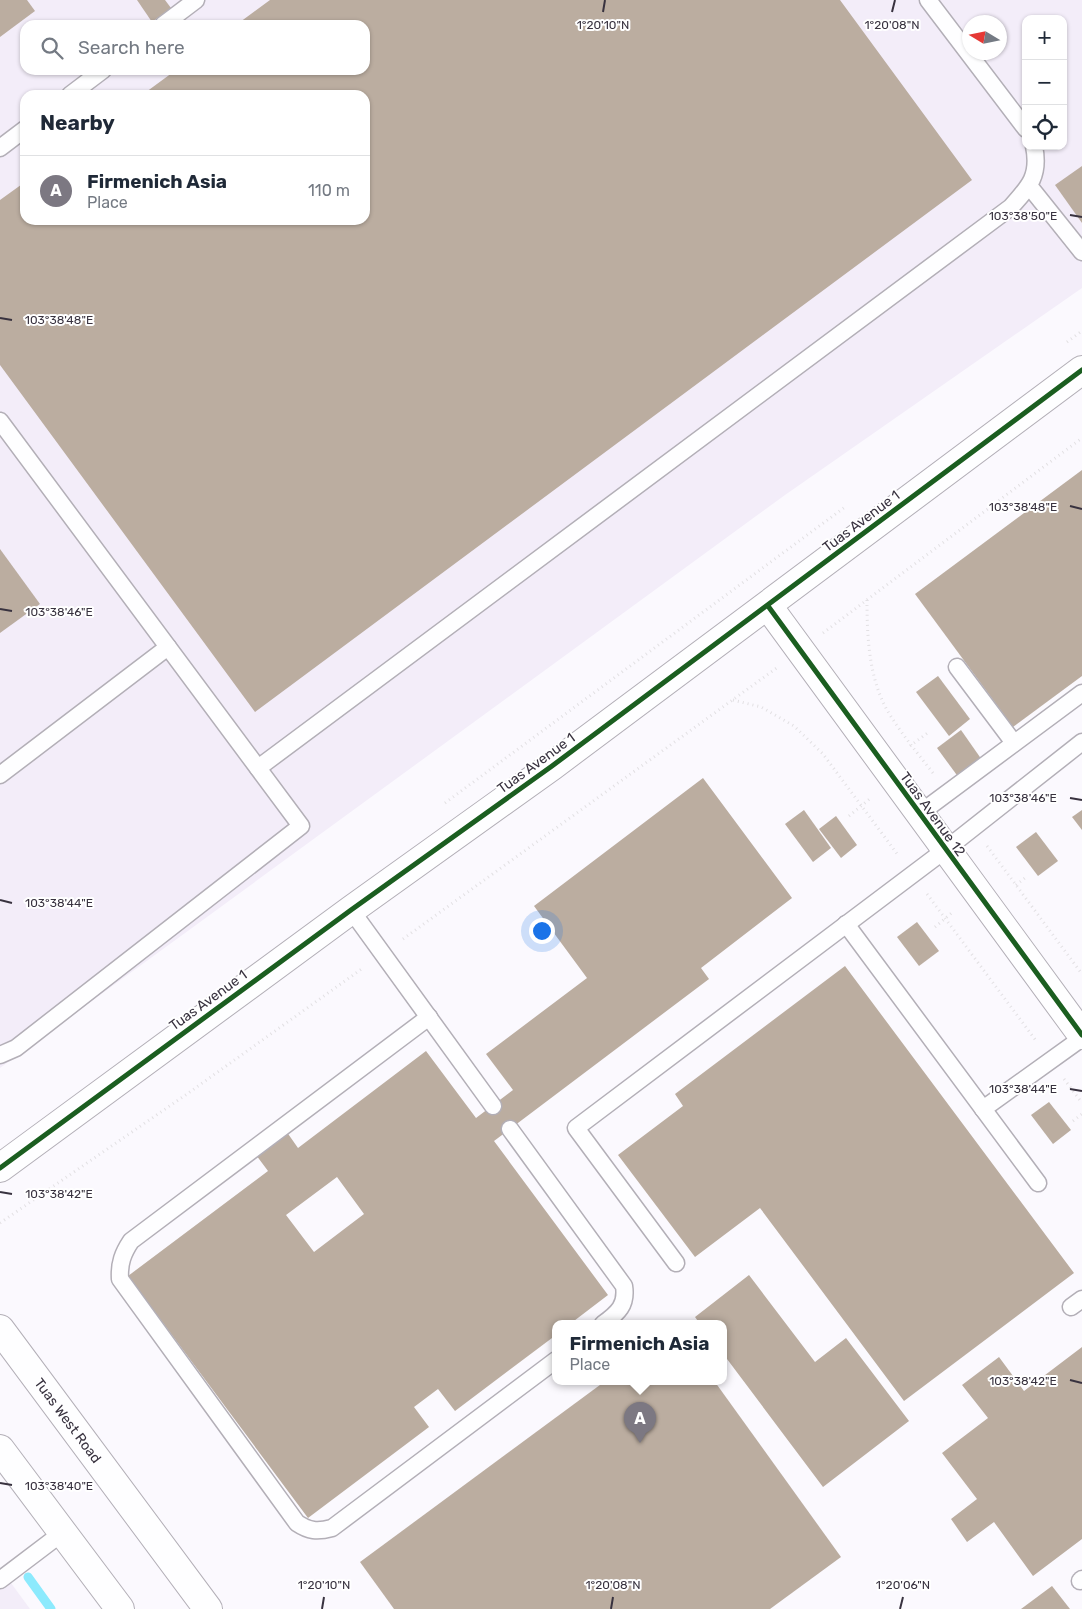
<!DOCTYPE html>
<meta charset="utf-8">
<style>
body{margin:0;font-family:Rubik,sans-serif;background:#f6f6f7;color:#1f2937}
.controls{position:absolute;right:15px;top:15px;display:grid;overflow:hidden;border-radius:10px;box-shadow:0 1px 4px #0004}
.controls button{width:45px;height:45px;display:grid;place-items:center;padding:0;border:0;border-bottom:1px solid #e0e1e3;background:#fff;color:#1f2937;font:25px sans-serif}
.compass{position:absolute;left:962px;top:15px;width:45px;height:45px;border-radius:50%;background:#fff;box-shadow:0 1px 4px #0004;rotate:280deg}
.you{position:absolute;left:541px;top:930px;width:18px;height:18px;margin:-12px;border:4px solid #fff;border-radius:50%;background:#1a73e8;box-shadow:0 0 0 8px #1a73e833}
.badge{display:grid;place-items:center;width:32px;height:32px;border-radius:50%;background:#7c7882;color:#fff;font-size:16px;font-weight:700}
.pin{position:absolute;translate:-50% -41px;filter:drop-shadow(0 1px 2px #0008)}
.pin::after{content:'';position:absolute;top:26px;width:18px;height:15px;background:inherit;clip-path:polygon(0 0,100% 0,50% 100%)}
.popup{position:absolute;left:552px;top:1320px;width:175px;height:65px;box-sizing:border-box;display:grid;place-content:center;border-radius:10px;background:#fff;filter:drop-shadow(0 1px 4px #0005);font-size:16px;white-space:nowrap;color:#747a83}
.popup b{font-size:19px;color:#1f2937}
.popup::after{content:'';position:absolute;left:50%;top:100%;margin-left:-10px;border:10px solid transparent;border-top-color:#fff}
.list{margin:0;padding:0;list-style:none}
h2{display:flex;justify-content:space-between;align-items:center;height:65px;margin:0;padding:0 20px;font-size:21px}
h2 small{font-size:16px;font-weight:400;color:#747a83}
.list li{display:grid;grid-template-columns:32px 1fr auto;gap:15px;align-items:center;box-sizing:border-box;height:70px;padding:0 20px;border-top:1px solid #e0e1e3}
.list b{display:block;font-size:19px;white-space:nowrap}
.list p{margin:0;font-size:16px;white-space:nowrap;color:#747a83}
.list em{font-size:16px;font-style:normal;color:#747a83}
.icon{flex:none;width:28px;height:28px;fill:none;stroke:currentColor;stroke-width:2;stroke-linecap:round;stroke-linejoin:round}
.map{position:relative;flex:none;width:1082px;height:1609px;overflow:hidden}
.search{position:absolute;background:#fff;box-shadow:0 1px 4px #0004;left:20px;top:20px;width:350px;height:55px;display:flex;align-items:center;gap:12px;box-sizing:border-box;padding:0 18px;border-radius:15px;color:#747a83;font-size:19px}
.panel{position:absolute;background:#fff;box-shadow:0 1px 4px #0004;left:20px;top:90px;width:350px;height:135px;border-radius:15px}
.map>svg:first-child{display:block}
.built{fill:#f3edf9;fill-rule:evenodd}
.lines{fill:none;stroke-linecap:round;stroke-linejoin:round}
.stream{stroke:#8ceafd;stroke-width:9}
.building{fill:#bbada0;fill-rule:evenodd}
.service-casing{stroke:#b3afb7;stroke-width:19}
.minor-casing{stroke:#b3afb7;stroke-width:30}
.primary-casing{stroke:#b3afb7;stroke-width:30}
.path{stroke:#e2e0e3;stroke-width:3;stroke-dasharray:1 4;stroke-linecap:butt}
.service{stroke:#fefeff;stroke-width:16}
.minor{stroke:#fefeff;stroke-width:28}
.primary{stroke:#fefeff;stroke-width:28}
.cycleway-casing{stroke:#fff;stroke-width:8}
.cycleway{stroke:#1b5e20;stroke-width:5}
.ticks{fill:none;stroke:#38323f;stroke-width:2}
.labels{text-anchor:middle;stroke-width:4;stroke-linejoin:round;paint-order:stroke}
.street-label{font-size:14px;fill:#38323f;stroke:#fff}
.ticks-label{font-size:12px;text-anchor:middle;fill:#38323f;stroke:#fff;stroke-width:4;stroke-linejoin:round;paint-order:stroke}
</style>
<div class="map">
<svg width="1082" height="1609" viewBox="0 0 1082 1609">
<rect width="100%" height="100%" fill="#fbf9fe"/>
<g class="built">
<path d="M0 0H1082V288L785 495 0 1068ZM1026 19H1063V146H1026ZM970 22H1000V52H970ZM25 25H365V70H25ZM25 95H365V220H25Z"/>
<path d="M0 1568 30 1609H0Z"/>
</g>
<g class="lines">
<path class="stream" d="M28 1577 51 1609"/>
</g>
<g class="building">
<path d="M0 0H27L35 11 0 37Z"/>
<path d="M137 0H165L171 8 152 22Z"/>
<path d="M270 0H840L972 180 255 712 0 365V200L25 182V220H365V95H142L176 70H365V25H236Z"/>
<path d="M1082 166V223L1055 185Z"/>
<path d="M1082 470V676L1013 727 915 594Z"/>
<path d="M0 549 40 604 0 633Z"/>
<path d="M938 676 970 719 949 736 916 692Z"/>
<path d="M961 730 982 760 959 778 937 748Z"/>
<path d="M703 778 792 898 701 968 709 979 494 1141 608 1295 570 1324H556V1335L455 1411 438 1389 414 1407 429 1427 308 1518 128 1276 268 1171 253 1151 284 1128 298 1148 426 1051 476 1118 513 1090 486 1054 587 978 534 906ZM337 1177 364 1214 314 1252 286 1215Z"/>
<path d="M804 810 831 848 813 862 785 824Z"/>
<path d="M1082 810V830L1072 817Z"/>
<path d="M836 816 857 845 841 858 819 829Z"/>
<path d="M1036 832 1058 861 1038 876 1016 847Z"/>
<path d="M917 922 939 951 919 966 897 937Z"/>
<path d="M845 966 1074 1273 904 1401 760 1208 695 1257 618 1155 683 1106 675 1094Z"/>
<path d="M1049 1102 1071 1130 1053 1144 1031 1115Z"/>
<path d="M749 1275 815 1362 846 1338 909 1421 823 1487 724 1355V1324H700L695 1317Z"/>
<path d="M1082 1347V1539L1033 1576 994 1522 967 1542 951 1519 977 1499 942 1453 988 1418 962 1385 999 1357 1024 1391Z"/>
<path d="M604 1382H715L841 1557 770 1609H394L360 1562Z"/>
<path d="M1052 1586 1070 1609H1021Z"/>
</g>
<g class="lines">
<g class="service-casing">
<g id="service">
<path d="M928 0 1026 129"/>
<path d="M163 25 196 0"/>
<path d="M70 95 103 70"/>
<path d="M0 148 25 129"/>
<path d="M1030 187 1082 252"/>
<path d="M0 421 301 826 16 1048 0 1055"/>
<path d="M957 667 1014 743"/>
<path d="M258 768 1011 207C1030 186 1040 175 1034 146"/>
<path d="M0 775 168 647"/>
<path d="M919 814 1082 693"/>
<path d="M351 910 493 1106"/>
<path d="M846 924 1038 1183"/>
<path d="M429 1017 131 1241C123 1253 119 1263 120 1279L297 1523C309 1531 317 1532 332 1528L556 1360"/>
<path d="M983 1109 1082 1038"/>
<path d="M510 1129 624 1286C627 1305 618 1313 603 1324"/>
<path d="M676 1263 576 1128 945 850 1082 742"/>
<path d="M1071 1307 1082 1299"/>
<path d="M0 1580 62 1533"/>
<path d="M1080 1581 1082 1579"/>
</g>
</g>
<g class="minor-casing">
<g id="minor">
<path d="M768 606 1082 1035"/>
<path d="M0 1168 351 910 552 766 1082 370"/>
</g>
</g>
<g class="primary-casing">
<g id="primary">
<path id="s1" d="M0 1329 208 1609"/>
<path d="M0 1449 120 1609"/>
</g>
</g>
<g class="path">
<path d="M1067 342 1082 331"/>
<path d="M867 600C867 639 869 684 892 718 904 737 919 755 933 773"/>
<path d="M823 633 1082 438"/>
<path d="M733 700 761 707 794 726 823 754 898 855"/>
<path d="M910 746 929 732"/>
<path d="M445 803 845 507"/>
<path d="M849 816 872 797"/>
<path d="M987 846 1082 974"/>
<path d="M1016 885 1025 878"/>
<path d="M927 894 1037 1042"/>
<path d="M935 927 954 911"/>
<path d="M403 939 778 667"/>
<path d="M1064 1079 1082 1103"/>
<path d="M1073 1121 1082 1114"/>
<path d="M0 1223 187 1094 363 968"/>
</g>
<use href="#service" class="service"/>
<use href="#minor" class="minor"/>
<use href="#primary" class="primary"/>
<g class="cycleway-casing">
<g id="cycleway">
<path d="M768 606 1082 1035"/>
<path d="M0 1168 351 910 552 766 1082 370"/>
</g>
</g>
<use href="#cycleway" class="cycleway"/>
</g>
<path class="ticks" d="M603 12 605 0M892 12 895 0M1070 215 1082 217M0 318 12 320M1070 506 1082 509M0 609 12 611M1070 798 1082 800M0 900 12 903M1070 1089 1082 1091M0 1192 12 1194M1070 1380 1082 1383M0 1483 12 1485M322 1609 324 1597M611 1609 613 1597M900 1609 903 1597"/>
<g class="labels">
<g class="street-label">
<text transform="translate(861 521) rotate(-37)" y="5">Tuas Avenue 1</text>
<text transform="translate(536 763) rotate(-36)" y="5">Tuas Avenue 1</text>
<text transform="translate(933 814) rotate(54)" y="5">Tuas Avenue 12</text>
<text transform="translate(208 1000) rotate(-36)" y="5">Tuas Avenue 1</text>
<text dy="5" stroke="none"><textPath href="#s1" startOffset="114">Tuas West Road</textPath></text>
</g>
</g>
<g class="ticks-label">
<text x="603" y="29">1°20'10"N</text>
<text x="892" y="29">1°20'08"N</text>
<text x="1023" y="220">103°38'50"E</text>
<text x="59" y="324">103°38'48"E</text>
<text x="1023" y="511">103°38'48"E</text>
<text x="59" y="616">103°38'46"E</text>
<text x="1023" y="802">103°38'46"E</text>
<text x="59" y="907">103°38'44"E</text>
<text x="1023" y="1093">103°38'44"E</text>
<text x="59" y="1198">103°38'42"E</text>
<text x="1023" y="1385">103°38'42"E</text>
<text x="59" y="1490">103°38'40"E</text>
<text x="324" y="1589">1°20'10"N</text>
<text x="613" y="1589">1°20'08"N</text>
<text x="903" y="1589">1°20'06"N</text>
</g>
</svg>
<div class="controls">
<button>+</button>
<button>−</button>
<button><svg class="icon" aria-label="locate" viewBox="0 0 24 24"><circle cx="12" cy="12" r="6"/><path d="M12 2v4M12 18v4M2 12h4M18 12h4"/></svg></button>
</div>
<svg class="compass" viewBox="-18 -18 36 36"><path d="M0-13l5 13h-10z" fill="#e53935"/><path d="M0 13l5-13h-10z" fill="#747a83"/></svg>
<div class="you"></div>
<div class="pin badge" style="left:640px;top:1443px">A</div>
<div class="popup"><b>Firmenich Asia</b>Place</div>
<div class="search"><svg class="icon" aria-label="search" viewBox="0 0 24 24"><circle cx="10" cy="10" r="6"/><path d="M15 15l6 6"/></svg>Search here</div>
<section class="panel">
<h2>Nearby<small></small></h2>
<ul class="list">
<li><span class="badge">A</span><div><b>Firmenich Asia</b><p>Place</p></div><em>110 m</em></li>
</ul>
</section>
</div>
